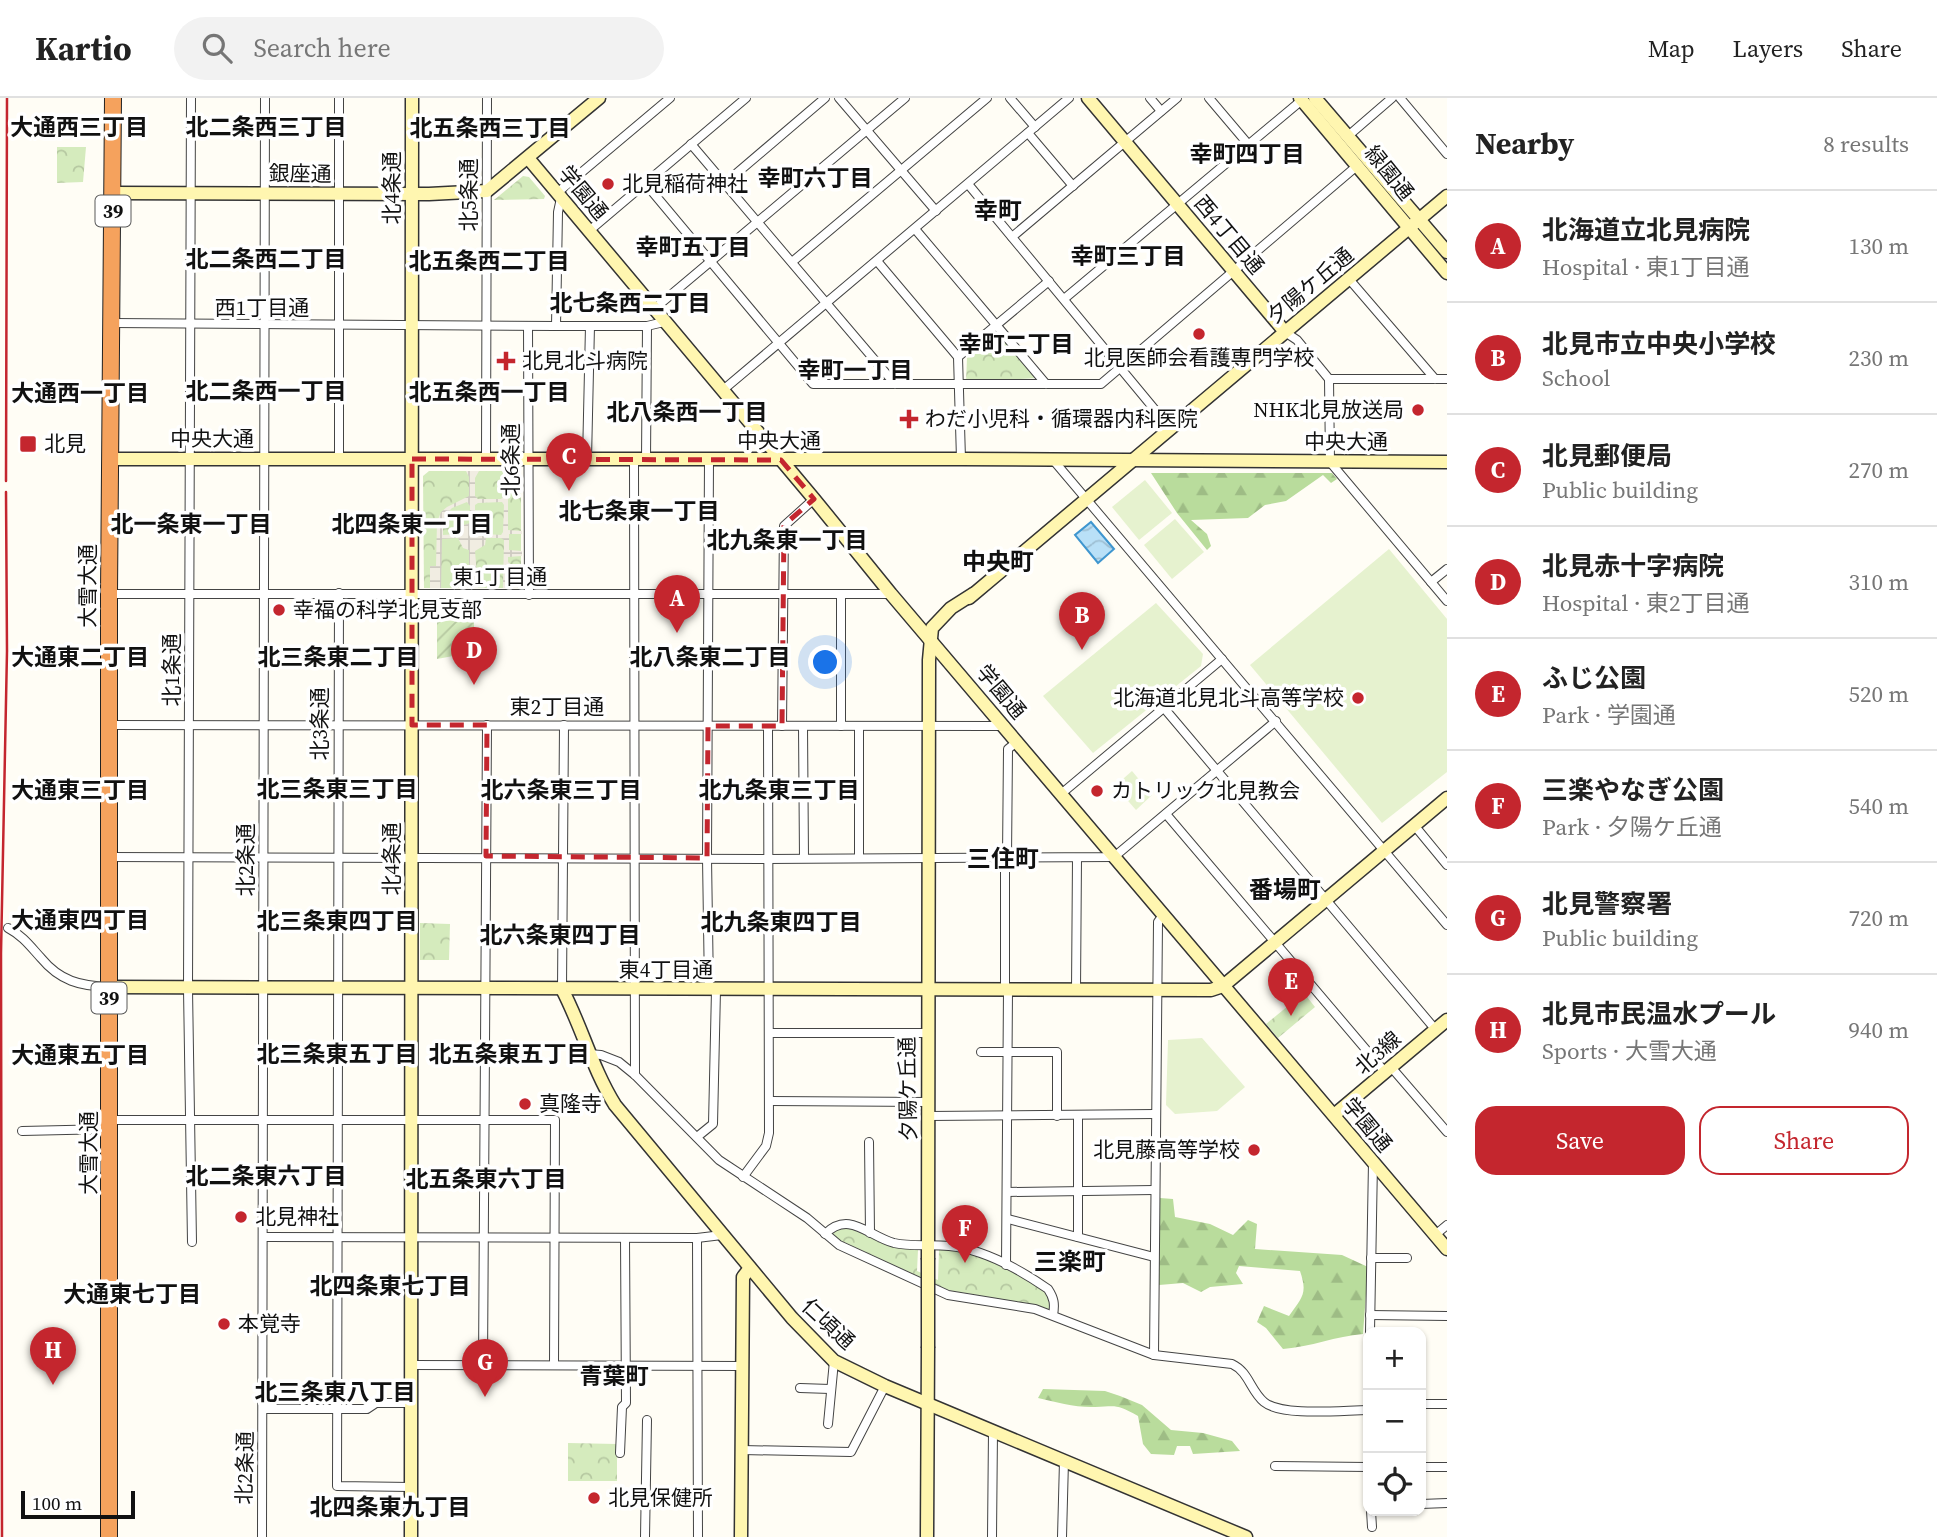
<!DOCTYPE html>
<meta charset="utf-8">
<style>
body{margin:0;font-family:"Source Serif 4","Noto Sans JP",serif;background:#f2f2f2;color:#222}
.controls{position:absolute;right:21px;bottom:21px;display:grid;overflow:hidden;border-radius:14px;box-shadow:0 2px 5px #0004}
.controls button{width:63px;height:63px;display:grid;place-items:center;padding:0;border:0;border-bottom:2px solid #e0e0e0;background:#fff;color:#222;font:35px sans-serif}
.scale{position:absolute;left:21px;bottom:18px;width:114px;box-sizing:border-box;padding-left:7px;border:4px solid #111;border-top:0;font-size:19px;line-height:24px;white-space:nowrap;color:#111;-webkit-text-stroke:5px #fff;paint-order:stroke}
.you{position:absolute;left:826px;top:565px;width:24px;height:24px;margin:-18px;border:5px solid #fff;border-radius:50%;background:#1a73e8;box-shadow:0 0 0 10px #1a73e833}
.badge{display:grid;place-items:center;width:46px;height:46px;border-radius:50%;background:#c4262e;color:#fff;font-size:23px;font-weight:700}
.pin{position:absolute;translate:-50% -58px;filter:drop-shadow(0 2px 4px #0008)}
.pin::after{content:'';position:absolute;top:37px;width:24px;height:21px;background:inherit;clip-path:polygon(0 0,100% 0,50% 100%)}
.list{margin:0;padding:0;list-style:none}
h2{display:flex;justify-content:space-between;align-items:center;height:91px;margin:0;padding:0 28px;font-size:30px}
h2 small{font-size:23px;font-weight:400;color:#767676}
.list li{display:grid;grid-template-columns:46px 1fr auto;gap:21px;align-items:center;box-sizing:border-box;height:112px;padding:0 28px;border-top:2px solid #e0e0e0}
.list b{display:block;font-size:26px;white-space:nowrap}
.list p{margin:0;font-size:23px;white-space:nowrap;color:#767676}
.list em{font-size:23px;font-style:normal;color:#767676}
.actions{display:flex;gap:14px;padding:21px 28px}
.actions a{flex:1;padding:16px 0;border:2px solid #c4262e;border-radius:21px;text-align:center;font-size:24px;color:#c4262e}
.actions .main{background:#c4262e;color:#fff}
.icon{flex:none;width:38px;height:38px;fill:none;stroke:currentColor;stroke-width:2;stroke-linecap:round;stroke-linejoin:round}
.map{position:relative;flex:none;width:1447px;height:1439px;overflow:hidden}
header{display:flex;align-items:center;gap:42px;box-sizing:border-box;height:98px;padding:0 35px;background:#fff;border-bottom:2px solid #e0e0e0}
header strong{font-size:33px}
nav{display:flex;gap:38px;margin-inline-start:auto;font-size:24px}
.search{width:490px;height:63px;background:#f2f2f2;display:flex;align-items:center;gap:18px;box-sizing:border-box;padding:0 24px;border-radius:38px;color:#767676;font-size:26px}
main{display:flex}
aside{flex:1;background:#fff}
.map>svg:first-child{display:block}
.forest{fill:url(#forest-firs)}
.park{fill:url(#park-crowns)}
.garden{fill:url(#garden-furrows)}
.pitch{fill:#e6f2cf}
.plaza{fill:url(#plaza-grid);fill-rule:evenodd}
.water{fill:url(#water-waves);stroke:#3f96cf;stroke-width:2}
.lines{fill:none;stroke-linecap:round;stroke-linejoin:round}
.street-casing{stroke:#444;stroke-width:10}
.secondary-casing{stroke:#333;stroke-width:15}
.highway-casing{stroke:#222;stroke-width:18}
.street{stroke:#fff;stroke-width:8}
.secondary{stroke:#fff6b0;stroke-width:12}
.highway{stroke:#f5a25d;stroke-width:16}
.rail{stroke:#c4262e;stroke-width:2.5}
.secondary-bridge-casing{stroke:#333;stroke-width:15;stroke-linecap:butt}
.secondary-bridge{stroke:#fff6b0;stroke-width:12}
.marked{fill:none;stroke:#c4262e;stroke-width:5;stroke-dasharray:14 9;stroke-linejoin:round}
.poi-dot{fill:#c4262e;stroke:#fff;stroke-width:2.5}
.labels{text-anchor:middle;stroke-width:7;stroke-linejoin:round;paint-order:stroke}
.shield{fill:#fff;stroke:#585858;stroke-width:2}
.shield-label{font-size:19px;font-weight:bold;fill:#111}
.street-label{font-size:21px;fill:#111;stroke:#fff}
.poi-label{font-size:21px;fill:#111;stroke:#fff;text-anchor:start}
.neighbourhood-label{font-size:23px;font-weight:bold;fill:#111;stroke:#fff}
.quarter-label{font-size:24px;font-weight:bold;fill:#111;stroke:#fff}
</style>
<header>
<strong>Kartio</strong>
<div class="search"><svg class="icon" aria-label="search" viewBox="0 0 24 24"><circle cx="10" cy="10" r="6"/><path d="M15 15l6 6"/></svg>Search here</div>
<nav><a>Map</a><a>Layers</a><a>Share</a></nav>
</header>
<main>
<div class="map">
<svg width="1447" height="1439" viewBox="0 0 1447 1439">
<defs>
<pattern id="forest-firs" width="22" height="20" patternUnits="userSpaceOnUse" patternTransform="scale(1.75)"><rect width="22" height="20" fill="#b9dc9c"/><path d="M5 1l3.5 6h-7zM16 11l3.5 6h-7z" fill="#9ebc85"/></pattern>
<pattern id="park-crowns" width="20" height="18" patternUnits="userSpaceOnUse" patternTransform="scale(1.75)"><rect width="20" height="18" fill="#d5ebbd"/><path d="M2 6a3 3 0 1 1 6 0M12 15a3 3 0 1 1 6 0" fill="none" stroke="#b6c8a1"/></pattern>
<pattern id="garden-furrows" width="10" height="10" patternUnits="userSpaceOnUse" patternTransform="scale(1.75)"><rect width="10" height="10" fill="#d5ebbd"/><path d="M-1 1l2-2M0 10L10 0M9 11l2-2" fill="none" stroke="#b6c8a1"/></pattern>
<pattern id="plaza-grid" width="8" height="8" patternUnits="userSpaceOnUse" patternTransform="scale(1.75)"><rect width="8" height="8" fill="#f1ede2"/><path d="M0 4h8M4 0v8" fill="none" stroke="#cecac1"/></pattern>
<pattern id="water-waves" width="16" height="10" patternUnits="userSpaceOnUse" patternTransform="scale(1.75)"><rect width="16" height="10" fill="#b9e0f7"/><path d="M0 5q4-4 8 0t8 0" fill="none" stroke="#9ebfd3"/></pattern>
</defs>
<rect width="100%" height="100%" fill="#fffdf5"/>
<g class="forest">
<path d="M1151 375H1332L1337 381 1331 385 1323 377 1286 403 1265 407 1248 420 1191 422 1207 436 1211 448 1207 452 1177 415Z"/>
<path d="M1160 1100 1173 1101 1175 1119 1210 1126 1233 1137 1248 1122 1257 1126 1255 1151 1342 1157 1368 1169 1363 1236C1336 1238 1311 1249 1283 1251L1266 1230 1257 1224 1264 1208 1289 1218C1302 1199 1308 1196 1300 1173L1239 1168 1236 1175 1243 1186 1210 1189 1201 1194 1183 1185 1159 1187Z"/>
<path d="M1043 1291 1105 1293 1120 1298 1142 1307 1171 1332 1203 1335 1232 1343 1240 1353 1193 1356 1190 1348H1177L1174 1357 1151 1356 1143 1346 1138 1318C1117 1306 1117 1308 1095 1309 1077 1310 1056 1304 1038 1300Z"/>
</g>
<g class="park">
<path d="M57 49H86L83 84 57 85Z"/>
<path d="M523 78 529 79 545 98 544 101 494 102Z"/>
<path d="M1000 234 1038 280 966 284 967 260Z"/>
<path d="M429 373H515L521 382V490H424L423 378Z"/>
<path d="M420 825 450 826 449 862H420Z"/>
<path d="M1304 895 1315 909 1278 940 1266 926Z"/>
<path d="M837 1130H850L891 1148 918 1152 917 1173 938 1182 939 1152C946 1152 955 1152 962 1153 979 1156 1042 1187 1051 1200V1210L1047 1212 1000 1201 948 1192 835 1140 832 1137Z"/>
<path d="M568 1345 617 1346V1383H568Z"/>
</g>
<path class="garden" d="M474 522V531H469V555L437 561V523Z"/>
<g class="pitch">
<path d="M1145 382 1172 415 1139 442 1112 409Z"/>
<path d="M1175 421 1204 454 1172 481 1144 447Z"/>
<path d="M1389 451 1447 521V674L1382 725 1250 567Z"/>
<path d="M1156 505 1203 556 1201 568 1093 655 1043 598Z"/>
<path d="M1132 673 1152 697 1136 712 1115 688Z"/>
<path d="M1202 940 1245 989 1217 1013 1175 1016 1166 1007 1168 942Z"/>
</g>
<path class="plaza" d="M466 373H479L475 380V398L478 401H501L503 399V373H508V432L522 433V436H509V452L522 453V458L508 459V464L522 476V485L517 490H503L504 442 501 440H486L485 447 475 453 478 490H467L469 483V452L463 450 458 440 442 441 441 490H430V468H436L437 424 441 414 447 409 469 398V379ZM467 404 470 408V425L464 427 458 436 443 437V424L446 416 452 410ZM502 404 504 407 503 434 501 437 486 436 481 426 475 424V407L478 405Z"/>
<path class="water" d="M1091 424 1114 451 1098 465 1075 437Z"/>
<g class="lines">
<g class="street-casing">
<g id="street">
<path d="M191 0 188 891 192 1144"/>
<path d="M839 0 936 113"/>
<path d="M1010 0 1035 29"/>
<path d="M1150 0 1161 13"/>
<path d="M1209 0 1248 46"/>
<path d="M1400 0 1447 56"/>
<path d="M1028 35 1073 88"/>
<path d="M1348 38 1392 0"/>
<path d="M691 46 895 286"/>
<path d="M645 85 813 286H1101L1358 67"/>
<path d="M724 86 825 0"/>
<path d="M968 86 1170 330"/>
<path d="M557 95 670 0"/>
<path d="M915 131 1046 286"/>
<path d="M589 133 746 0"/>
<path d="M1012 139 1177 0"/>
<path d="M877 163 958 259 961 361"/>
<path d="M792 164 987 0"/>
<path d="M1349 181 1435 281"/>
<path d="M1064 201 1302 2"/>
<path d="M654 211 905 0"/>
<path d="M112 225 556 228H647L664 224"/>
<path d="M528 228 529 497"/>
<path d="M556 228 558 114 561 100"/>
<path d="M1285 234 1297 242 1329 281 1330 364 1447 503"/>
<path d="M958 259 1049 183"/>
<path d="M1329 281H1447"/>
<path d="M723 292 1069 0"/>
<path d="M339 361V0"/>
<path d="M587 361 590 228"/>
<path d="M634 361 635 977"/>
<path d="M486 362 487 0"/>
<path d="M646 362 647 228"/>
<path d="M1054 363 1447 827"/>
<path d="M1431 484 1447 471"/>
<path d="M339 495 337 1388 411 1389"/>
<path d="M109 496H891"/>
<path d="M1164 610 1435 931"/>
<path d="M109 627 1005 628"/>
<path d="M782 628 784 428 814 401"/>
<path d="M803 628 804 760"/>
<path d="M841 628V496"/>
<path d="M859 628V760"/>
<path d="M1061 696 1222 561"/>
<path d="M1166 716 1385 974"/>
<path d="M1414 727 1447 767"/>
<path d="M109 759 767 761 1114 759 1276 623"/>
<path d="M1007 760 1008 651 1018 643"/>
<path d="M8 830C23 838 30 848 41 860 60 883 80 888 109 889"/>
<path d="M562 891 564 627"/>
<path d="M709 892 707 760 709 362"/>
<path d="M1005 892V760"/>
<path d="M1076 892 1077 760"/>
<path d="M769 935H927"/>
<path d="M981 954H1057V1018"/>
<path d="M589 956 601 957 619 964 635 977 719 1062 807 1120 839 1147 948 1197 1035 1211 1154 1257 1232 1266C1249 1274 1250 1292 1264 1304 1282 1319 1344 1312 1368 1312"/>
<path d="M1391 969 1447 1034"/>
<path d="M770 1003 928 1004"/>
<path d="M1078 1017V1139"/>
<path d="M929 1018 1155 1016"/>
<path d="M110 1022H555L554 1267"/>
<path d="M22 1033 110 1031"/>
<path d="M697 1039 713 1026 716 892"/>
<path d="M869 1044 870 1135"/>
<path d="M743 1079 766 1048 769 1035 768 628"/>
<path d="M1007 1094 1154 1092"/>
<path d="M1008 1121 1154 1159"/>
<path d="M825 1136C849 1112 868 1138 894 1145 911 1149 931 1146 949 1148 984 1151 1019 1171 1048 1191 1054 1200 1055 1206 1053 1217"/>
<path d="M1435 1137 1447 1127"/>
<path d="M264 1139 697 1140 722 1137"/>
<path d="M697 1140 698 1439"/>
<path d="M1371 1160H1407"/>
<path d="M1006 1167 1008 892"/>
<path d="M1370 1217 1447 1218"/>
<path d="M1370 1234 1373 1064"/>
<path d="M1154 1257 1158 824 1163 817"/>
<path d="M410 1267 742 1268"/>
<path d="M483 1267 487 627"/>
<path d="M800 1290 830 1291"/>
<path d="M1421 1306H1447"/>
<path d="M263 1311H367L376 1305H411"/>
<path d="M828 1326 834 1263"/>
<path d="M742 1352 851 1354 885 1288"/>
<path d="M620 1355 622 1309 626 1305 625 1140"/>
<path d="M1275 1368 1368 1369"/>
<path d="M1421 1369H1447"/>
<path d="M1421 1406 1447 1405"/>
<path d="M1371 1413 1372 1429"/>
<path d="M262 1439 265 0"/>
<path d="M645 1439 647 1322"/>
<path d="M992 1439 993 1333"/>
<path d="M1062 1439 1064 1363"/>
</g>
</g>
<g class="secondary-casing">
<g id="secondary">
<path d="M1088 0 1285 234"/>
<path d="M1300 0 1447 175"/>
<path d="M1315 0 1447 154"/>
<path d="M528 60 814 401 891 496 1447 1151"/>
<path d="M113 95 429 96 487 93 599 0"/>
<path d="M110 361H961L1447 364"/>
<path d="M969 500 1447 98"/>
<path d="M109 889 1211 892 1223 888 1447 700"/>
<path d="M562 891C582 929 592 970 615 1007L792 1220 834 1263 885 1288 1246 1439"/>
<path d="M1334 1017 1447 922"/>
<path d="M928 1160 929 562 932 530 951 510 973 496"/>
<path d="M411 1439 412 0"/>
<path d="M741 1439 743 1179 750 1170"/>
<path d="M927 1439 928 1250"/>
</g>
</g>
<g class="highway-casing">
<path id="highway" d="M109 1439V496L113 0"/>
</g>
<use href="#street" class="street"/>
<use href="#secondary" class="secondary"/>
<use href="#highway" class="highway"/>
<g class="rail">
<path d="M6 383 7 0"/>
<path d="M2 1439 1 855 7 553 6 394"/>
</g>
<g class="secondary-bridge-casing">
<path id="secondary-bridge" d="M928 1250V1160"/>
</g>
<use href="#secondary-bridge" class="secondary-bridge"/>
</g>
<path class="marked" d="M412 361 781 362 814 401 784 427 782 628H708L707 760 486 758 487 627H412Z"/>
<g class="poi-dot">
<circle cx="608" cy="86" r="7"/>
<circle cx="1199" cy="236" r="7"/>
<path d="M502.5 252.5h7v7h7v7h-7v7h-7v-7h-7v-7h7z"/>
<circle cx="1418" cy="312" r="7"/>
<path d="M905.5 310.5h7v7h7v7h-7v7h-7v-7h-7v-7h7z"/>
<rect x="19" y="337" width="18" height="18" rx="3.5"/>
<circle cx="279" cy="512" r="7"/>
<circle cx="1358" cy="600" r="7"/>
<circle cx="1097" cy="693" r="7"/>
<circle cx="525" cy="1006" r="7"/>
<circle cx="1254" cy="1052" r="7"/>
<circle cx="241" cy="1119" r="7"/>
<circle cx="224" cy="1226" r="7"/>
<circle cx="594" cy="1400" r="7"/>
</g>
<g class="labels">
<g class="shield">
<rect x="95.5" y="97.5" width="35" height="31" rx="5"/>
<rect x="91.5" y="884.5" width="35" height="31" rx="5"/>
</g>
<g class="shield-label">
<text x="113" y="120">39</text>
<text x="109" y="907">39</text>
</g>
<g class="street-label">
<text transform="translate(1389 75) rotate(51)" y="7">緑園通</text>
<text transform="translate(300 76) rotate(1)" y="7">銀座通</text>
<text transform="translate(392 90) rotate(-90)" y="7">北4条通</text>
<text transform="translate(583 95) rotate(50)" y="7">学園通</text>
<text transform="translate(469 97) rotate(-90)" y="7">北5条通</text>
<text transform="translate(1229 137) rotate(50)" y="7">西4丁目通</text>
<text transform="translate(1310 188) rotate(-40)" y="7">夕陽ケ丘通</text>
<text x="262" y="217">西1丁目通</text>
<text x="212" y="348">中央大通</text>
<text x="779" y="350">中央大通</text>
<text x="1346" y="351">中央大通</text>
<text transform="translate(511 362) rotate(-90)" y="7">北6条通</text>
<text x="500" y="486">東1丁目通</text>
<text transform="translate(88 488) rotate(-90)" y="7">大雪大通</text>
<text transform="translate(172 572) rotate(-90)" y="7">北1条通</text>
<text transform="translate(1001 594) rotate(50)" y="7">学園通</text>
<text x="557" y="616">東2丁目通</text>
<text transform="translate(320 626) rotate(-90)" y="7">北3条通</text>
<text transform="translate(392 761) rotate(-90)" y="7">北4条通</text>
<text transform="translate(246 762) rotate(-90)" y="7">北2条通</text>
<text x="666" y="879">東4丁目通</text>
<text transform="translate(1378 955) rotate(-41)" y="7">北3線</text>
<text transform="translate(908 991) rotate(-91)" y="7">夕陽ケ丘通</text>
<text transform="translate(1367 1027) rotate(50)" y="7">学園通</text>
<text transform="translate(89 1055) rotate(-90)" y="7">大雪大通</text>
<text transform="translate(828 1226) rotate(43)" y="7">仁頃通</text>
<text transform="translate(245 1370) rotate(-89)" y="7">北2条通</text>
</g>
<g class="poi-label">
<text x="622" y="93">北見稲荷神社</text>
<text x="1199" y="267" text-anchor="middle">北見医師会看護専門学校</text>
<text x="522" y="270">北見北斗病院</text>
<text x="1404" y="319" text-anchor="end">NHK北見放送局</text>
<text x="925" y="328">わだ小児科・循環器内科医院</text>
<text x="44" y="353">北見</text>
<text x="293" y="519">幸福の科学北見支部</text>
<text x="1344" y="607" text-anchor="end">北海道北見北斗高等学校</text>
<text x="1111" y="700">カトリック北見教会</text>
<text x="539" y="1013">真隆寺</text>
<text x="1240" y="1059" text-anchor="end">北見藤高等学校</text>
<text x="255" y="1126">北見神社</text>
<text x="238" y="1233">本覚寺</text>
<text x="608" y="1407">北見保健所</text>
</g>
<g class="neighbourhood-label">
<text x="79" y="37">大通西三丁目</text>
<text x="266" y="37">北二条西三丁目</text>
<text x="490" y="38">北五条西三丁目</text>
<text x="1247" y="64">幸町四丁目</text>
<text x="815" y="88">幸町六丁目</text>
<text x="693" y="157">幸町五丁目</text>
<text x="1128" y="166">幸町三丁目</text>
<text x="266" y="169">北二条西二丁目</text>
<text x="489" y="171">北五条西二丁目</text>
<text x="630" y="213">北七条西二丁目</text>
<text x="1016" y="254">幸町二丁目</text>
<text x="855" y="280">幸町一丁目</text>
<text x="266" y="301">北二条西一丁目</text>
<text x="489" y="302">北五条西一丁目</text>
<text x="80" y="303">大通西一丁目</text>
<text x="687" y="322">北八条西一丁目</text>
<text x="639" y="421">北七条東一丁目</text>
<text x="191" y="434">北一条東一丁目</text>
<text x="412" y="434">北四条東一丁目</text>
<text x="787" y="450">北九条東一丁目</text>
<text x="80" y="567">大通東二丁目</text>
<text x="338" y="567">北三条東二丁目</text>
<text x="710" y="567">北八条東二丁目</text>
<text x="337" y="699">北三条東三丁目</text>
<text x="80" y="700">大通東三丁目</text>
<text x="561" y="700">北六条東三丁目</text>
<text x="779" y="700">北九条東三丁目</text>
<text x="80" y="830">大通東四丁目</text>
<text x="337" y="831">北三条東四丁目</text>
<text x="781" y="832">北九条東四丁目</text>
<text x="560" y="845">北六条東四丁目</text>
<text x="337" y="964">北三条東五丁目</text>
<text x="509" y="964">北五条東五丁目</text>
<text x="80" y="965">大通東五丁目</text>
<text x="266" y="1086">北二条東六丁目</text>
<text x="486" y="1089">北五条東六丁目</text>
<text x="390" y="1196">北四条東七丁目</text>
<text x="132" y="1204">大通東七丁目</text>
<text x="614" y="1286">青葉町</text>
<text x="335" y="1302">北三条東八丁目</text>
<text x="390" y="1417">北四条東九丁目</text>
</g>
<g class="quarter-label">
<text x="998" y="121">幸町</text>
<text x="998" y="472">中央町</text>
<text x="1003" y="769">三住町</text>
<text x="1285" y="800">番場町</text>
<text x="1070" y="1172">三楽町</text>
</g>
</g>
</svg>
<div class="controls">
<button>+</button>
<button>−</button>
<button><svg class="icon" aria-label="locate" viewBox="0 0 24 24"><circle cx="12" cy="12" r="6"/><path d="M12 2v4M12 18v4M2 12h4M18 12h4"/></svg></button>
</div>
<div class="scale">100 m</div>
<div class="you"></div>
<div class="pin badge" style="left:677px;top:535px">A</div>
<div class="pin badge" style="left:1082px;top:552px">B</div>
<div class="pin badge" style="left:569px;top:393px">C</div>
<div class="pin badge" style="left:474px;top:587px">D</div>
<div class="pin badge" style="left:1291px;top:918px">E</div>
<div class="pin badge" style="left:965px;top:1165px">F</div>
<div class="pin badge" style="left:485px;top:1299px">G</div>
<div class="pin badge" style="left:53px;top:1287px">H</div>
</div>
<aside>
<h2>Nearby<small>8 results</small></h2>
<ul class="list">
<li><span class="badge">A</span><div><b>北海道立北見病院</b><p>Hospital · 東1丁目通</p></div><em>130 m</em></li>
<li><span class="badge">B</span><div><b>北見市立中央小学校</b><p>School</p></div><em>230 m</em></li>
<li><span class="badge">C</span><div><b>北見郵便局</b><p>Public building</p></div><em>270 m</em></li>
<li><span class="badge">D</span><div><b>北見赤十字病院</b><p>Hospital · 東2丁目通</p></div><em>310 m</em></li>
<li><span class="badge">E</span><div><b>ふじ公園</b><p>Park · 学園通</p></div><em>520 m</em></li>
<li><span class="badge">F</span><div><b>三楽やなぎ公園</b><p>Park · 夕陽ケ丘通</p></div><em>540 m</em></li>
<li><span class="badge">G</span><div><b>北見警察署</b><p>Public building</p></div><em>720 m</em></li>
<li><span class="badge">H</span><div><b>北見市民温水プール</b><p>Sports · 大雪大通</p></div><em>940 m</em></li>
</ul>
<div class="actions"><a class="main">Save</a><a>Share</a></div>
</aside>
</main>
